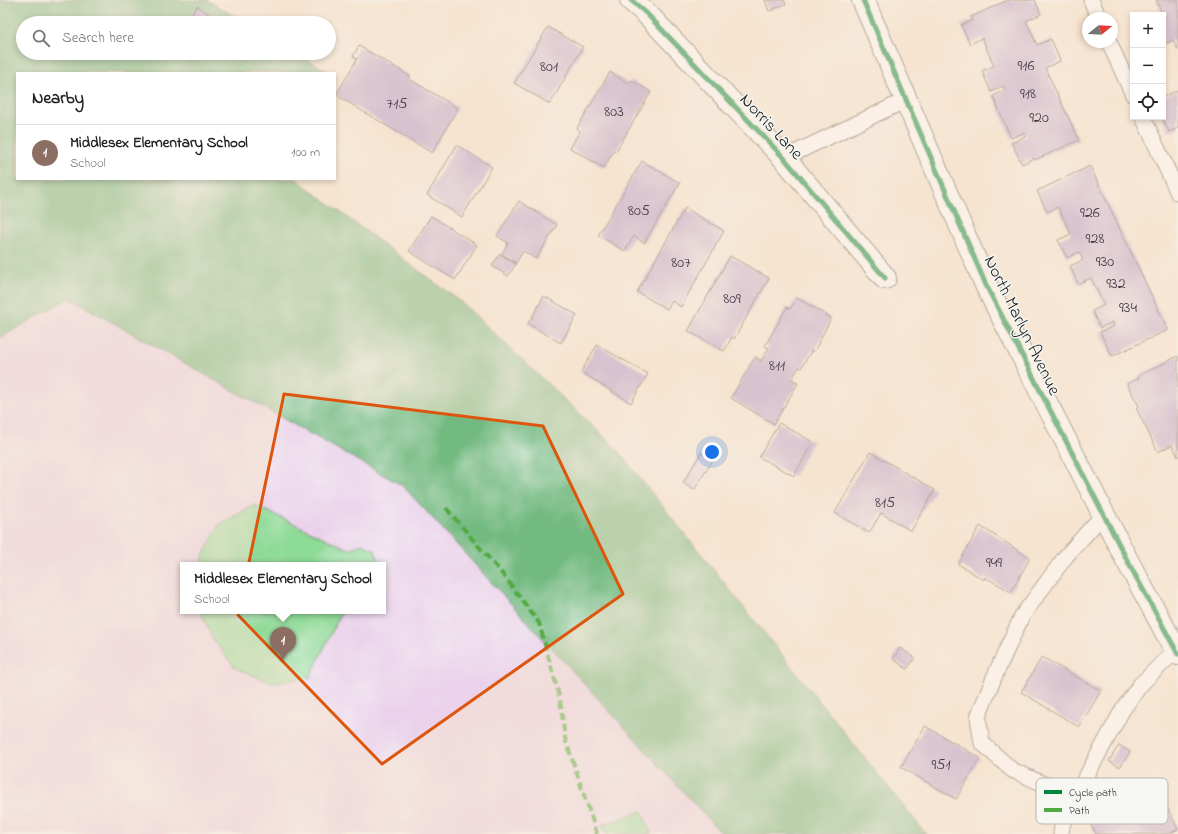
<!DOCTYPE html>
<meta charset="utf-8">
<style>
body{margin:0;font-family:"Indie Flower",sans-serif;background:#f6f6f6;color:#222}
.controls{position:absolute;right:12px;top:12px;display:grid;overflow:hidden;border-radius:0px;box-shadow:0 2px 6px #0003}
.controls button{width:36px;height:36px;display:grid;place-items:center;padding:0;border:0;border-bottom:1px solid #e0e0e0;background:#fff;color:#222;font:20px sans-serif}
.compass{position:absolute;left:1082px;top:12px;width:36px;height:36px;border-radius:50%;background:#fff;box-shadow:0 2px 6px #0003;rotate:72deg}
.you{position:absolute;left:712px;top:452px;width:14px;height:14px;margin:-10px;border:3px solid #fff;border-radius:50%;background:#1a73e8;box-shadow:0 0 0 6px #1a73e833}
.badge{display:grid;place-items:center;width:26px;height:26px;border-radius:50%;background:#2563eb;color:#fff;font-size:13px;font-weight:700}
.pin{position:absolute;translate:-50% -33px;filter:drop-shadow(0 1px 2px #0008)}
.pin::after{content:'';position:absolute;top:21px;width:14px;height:12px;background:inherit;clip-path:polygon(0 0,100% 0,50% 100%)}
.popup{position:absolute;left:180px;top:562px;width:206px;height:52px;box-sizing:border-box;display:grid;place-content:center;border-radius:0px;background:#fff;filter:drop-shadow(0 1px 3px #0005);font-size:13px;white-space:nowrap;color:#767676}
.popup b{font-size:15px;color:#222}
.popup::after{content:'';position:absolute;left:50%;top:100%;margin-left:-8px;border:8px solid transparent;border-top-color:#fff}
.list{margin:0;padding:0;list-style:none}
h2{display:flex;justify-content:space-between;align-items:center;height:52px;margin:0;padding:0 16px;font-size:17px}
h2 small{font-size:13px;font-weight:400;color:#767676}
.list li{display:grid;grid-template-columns:26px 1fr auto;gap:12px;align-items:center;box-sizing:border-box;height:56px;padding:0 16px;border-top:1px solid #e0e0e0}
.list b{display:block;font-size:15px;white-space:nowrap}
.list p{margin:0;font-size:13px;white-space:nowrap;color:#767676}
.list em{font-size:13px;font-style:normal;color:#767676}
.icon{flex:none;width:22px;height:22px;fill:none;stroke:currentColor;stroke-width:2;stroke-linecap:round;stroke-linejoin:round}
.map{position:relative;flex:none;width:1178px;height:834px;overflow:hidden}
.search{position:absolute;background:#fff;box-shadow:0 2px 6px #0003;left:16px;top:16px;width:320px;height:44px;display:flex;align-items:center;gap:10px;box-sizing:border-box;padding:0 14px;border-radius:22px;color:#767676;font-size:15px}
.panel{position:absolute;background:#fff;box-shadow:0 2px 6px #0003;left:16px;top:72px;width:320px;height:108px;border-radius:0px}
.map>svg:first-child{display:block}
.built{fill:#ebd1eb;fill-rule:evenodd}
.green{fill:#8eda97;stroke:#557b5a}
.forest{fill:#72ba80;stroke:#476b4e}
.building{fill:#b59ace}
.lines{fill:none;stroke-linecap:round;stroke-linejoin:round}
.lane-casing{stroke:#68625b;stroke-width:17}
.street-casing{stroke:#68625b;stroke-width:24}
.lane{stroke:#fff;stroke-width:15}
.street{stroke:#fff;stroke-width:22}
.quiet{stroke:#52a943;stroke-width:4;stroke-dasharray:8 4;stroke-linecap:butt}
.cycleway-casing{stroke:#f6f6f2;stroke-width:8}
.cycleway{stroke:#00873e;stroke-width:5}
.marked{fill:none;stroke:#de560d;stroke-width:3;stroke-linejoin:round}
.labels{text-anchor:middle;stroke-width:3;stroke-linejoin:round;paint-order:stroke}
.number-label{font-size:16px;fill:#423c48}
.street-label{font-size:18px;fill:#1c1c1c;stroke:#f6f6f2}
.key{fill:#f6f6f2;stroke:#b5b5b2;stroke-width:1}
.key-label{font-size:11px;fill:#1c1c1c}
</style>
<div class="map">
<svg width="1178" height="834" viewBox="0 0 1178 834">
<rect width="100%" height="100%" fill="#f6f6f2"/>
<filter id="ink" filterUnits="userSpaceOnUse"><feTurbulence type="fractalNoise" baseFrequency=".025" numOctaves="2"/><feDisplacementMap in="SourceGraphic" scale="8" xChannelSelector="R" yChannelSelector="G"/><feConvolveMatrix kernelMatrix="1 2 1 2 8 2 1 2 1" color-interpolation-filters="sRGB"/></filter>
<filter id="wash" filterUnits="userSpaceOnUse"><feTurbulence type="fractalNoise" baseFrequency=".012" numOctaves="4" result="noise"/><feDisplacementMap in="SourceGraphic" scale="16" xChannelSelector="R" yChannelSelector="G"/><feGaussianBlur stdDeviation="0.9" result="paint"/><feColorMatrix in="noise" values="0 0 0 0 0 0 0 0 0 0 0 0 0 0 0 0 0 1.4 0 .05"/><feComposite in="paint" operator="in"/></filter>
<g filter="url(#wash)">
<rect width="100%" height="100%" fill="#f5e4d0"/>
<path class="built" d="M69 297 403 486 729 834H0V338ZM183 565H383V611H183Z"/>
<g class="green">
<path d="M254 505 348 549 362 544 375 550 380 565H202L203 556 219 525Z"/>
<path d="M200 611H342L310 677 272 683 235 668 213 639Z"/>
<path d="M642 811 651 834H606L602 825Z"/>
</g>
<path class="forest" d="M0 0H207L246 23H23V53H296L329 72 17 73V179H296L462 303 615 447 926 834H722L403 486 69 298 0 338Z"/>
<g id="blocks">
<g class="building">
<path d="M765 0H784L786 4 769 11Z"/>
<path d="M1008 0H1015V1L1035 0 1041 14 1026 21 1037 45 1051 39 1060 61 1045 68 1079 140 1035 160 1034 158 1022 164 1012 143 1026 136 1024 133 1011 138 993 96 1005 90 1003 86 991 92 982 71 994 66 982 38 970 44 961 25 973 20 971 17Z"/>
<path d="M1156 0H1178V50L1173 40 1163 45V21L1165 20Z"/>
<path d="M197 6 210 15 205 23H195L189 19Z"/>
<path d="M548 27 583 47 550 104 514 83Z"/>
<path d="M359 46 410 76 409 79 458 108 432 153 336 95 357 59 353 56Z"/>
<path d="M610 72 629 84 631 80 651 92 616 151 614 150 604 168 570 148 580 131 577 128Z"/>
<path d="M1178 90V128L1169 132 1162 117H1163V97Z"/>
<path d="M457 145 492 167 462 217 427 195Z"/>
<path d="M642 161 680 183 644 243 634 236 625 251 598 235Z"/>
<path d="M1090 166 1168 330 1112 356 1100 332 1114 326 1113 322 1100 328 1092 311 1104 305 1091 278 1078 284 1070 266 1083 260 1079 252 1067 258 1058 240 1071 234 1058 207 1047 212 1037 191Z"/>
<path d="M519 201 557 225 536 259 523 251 516 263 502 254 508 243 497 236Z"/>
<path d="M685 208 724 231 681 307 672 301 667 309 637 292Z"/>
<path d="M431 216 477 245 455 280 409 251Z"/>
<path d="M500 254 516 264 508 276 492 266Z"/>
<path d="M730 256 769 278 734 339 732 337 724 351 688 331Z"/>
<path d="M544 296 577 315 561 343 528 324Z"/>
<path d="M797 298 831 318 814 352 812 350 801 368 799 367 792 379 798 383 774 424 731 398 755 357 761 361 769 348 765 346 787 307 790 309Z"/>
<path d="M597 345 648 374 631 403 581 372Z"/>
<path d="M1178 356V457L1172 445 1158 452 1136 408 1139 406 1127 384 1139 378 1138 376Z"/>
<path d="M779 423 813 442 794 476 759 457Z"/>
<path d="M870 452 935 490 911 531 881 513 869 533 835 513Z"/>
<path d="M701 453 713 460 694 490 683 483Z"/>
<path d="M980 526 1030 558 1011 592 985 577 984 580 958 564Z"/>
<path d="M900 648 915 658 907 669 893 659Z"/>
<path d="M1042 657 1101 691 1079 727 1021 692Z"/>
<path d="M925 726 980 758 956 799 901 767Z"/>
<path d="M1119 745 1130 752 1120 767 1109 761Z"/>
<path d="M1158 789 1178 829 1169 834H1096L1091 825Z"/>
</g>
</g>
</g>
<g filter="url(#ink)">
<use href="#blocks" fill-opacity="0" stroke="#68625b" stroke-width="1"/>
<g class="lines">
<g class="lane-casing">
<g id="lane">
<path d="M1091 0 1099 18"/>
<path d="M1109 42 1133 95"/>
<path d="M1143 117 1178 193"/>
<path d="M784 158 906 100"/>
<path d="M1075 798 1012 770 982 743 978 717 995 675 1022 616 1066 556 1103 515"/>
<path d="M1061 834 1062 826 1069 808 1123 709 1141 684 1176 650"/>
</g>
</g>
<g class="street-casing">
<g id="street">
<path d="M631 0 646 13 784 158 885 278"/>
<path d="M863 0 986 285 1128 562 1178 654"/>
</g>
</g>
<use href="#lane" class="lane"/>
<use href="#street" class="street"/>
<path class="quiet" d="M446 508 505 577 539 623 560 699 565 738 597 834"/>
<g class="cycleway-casing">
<g id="cycleway">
<path d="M631 0 646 13 784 158 885 278"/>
<path d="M863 0 986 285 1128 562 1178 654"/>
</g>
</g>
<use href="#cycleway" class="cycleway"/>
</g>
</g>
<path d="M0 0H1178V834H0ZM284 394 543 426 623 594 382 764 238 615Z" fill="#f5e4d0" fill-opacity=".55" fill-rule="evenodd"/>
<path class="marked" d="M284 394 543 426 623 594 382 764 238 615Z"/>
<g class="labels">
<g class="number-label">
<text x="1026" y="70">916</text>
<text x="549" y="71">801</text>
<text x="1028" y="98">918</text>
<text x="397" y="108">715</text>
<text x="614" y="116">803</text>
<text x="1039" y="122">920</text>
<text x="639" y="215">805</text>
<text x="1090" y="217">926</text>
<text x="1095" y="243">928</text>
<text x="1105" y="266">930</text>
<text x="681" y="267">807</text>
<text x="1116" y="288">932</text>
<text x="732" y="303">809</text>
<text x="1128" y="312">934</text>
<text x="777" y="370">811</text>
<text x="885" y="507">815</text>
<text x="994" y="567">949</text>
<text x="941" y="769">951</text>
</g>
<g class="street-label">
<text transform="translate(772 126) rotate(47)" y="6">Norris Lane</text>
<text transform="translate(1023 325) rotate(64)" y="6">North Marlyn Avenue</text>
</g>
</g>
<rect x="1036" y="778" width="132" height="46" rx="6" class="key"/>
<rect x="1044" y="790" width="18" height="4" fill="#00873e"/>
<rect x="1044" y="808" width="18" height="4" fill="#52a943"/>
<g class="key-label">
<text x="1069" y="796">Cycle path</text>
<text x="1069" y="814">Path</text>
</g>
</svg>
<div class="controls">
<button>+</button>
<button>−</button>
<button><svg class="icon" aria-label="locate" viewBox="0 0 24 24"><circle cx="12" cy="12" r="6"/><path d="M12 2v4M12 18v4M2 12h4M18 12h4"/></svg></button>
</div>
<svg class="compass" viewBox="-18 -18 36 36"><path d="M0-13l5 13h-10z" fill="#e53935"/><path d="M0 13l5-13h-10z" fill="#767676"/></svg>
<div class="you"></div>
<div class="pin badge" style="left:283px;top:660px;background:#8d6e63">1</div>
<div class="popup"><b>Middlesex Elementary School</b>School</div>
<div class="search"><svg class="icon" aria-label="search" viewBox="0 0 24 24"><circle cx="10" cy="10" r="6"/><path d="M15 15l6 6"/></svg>Search here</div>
<section class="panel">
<h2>Nearby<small></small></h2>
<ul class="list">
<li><span class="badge" style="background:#8d6e63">1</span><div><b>Middlesex Elementary School</b><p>School</p></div><em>100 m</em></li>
</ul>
</section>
</div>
